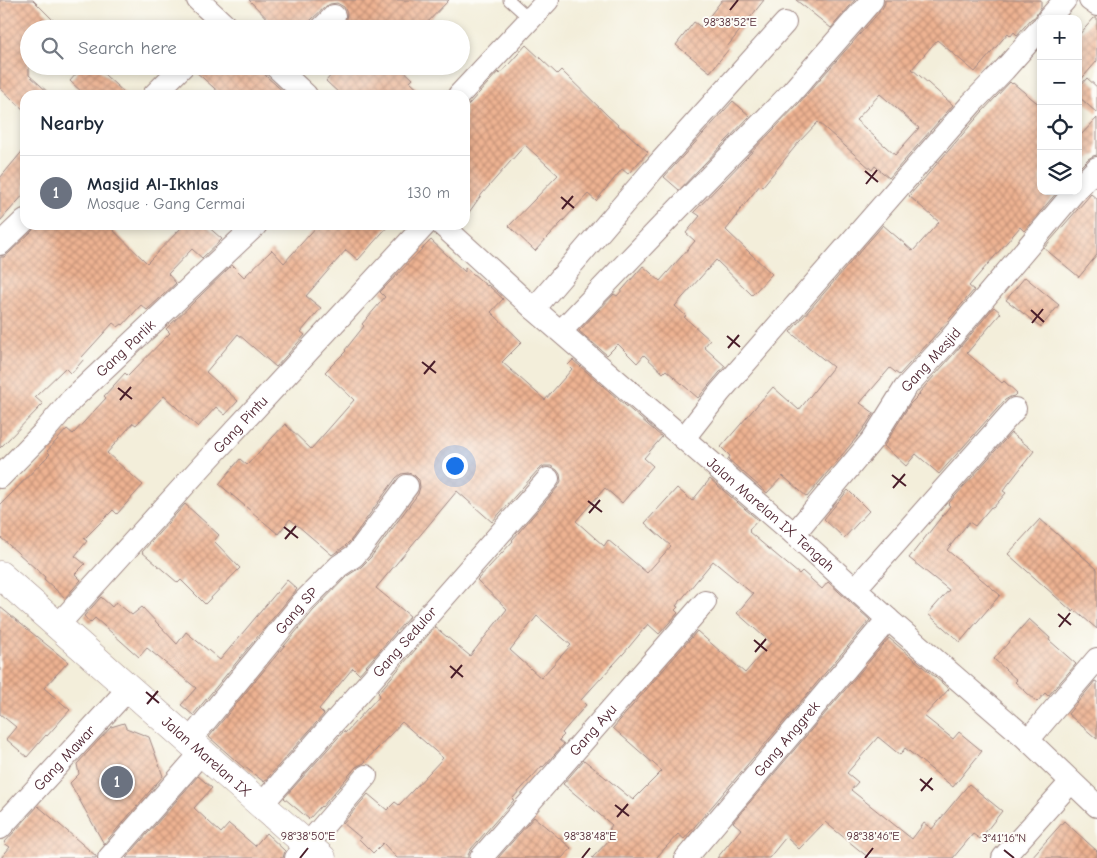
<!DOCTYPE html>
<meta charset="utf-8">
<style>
body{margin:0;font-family:"Comic Neue",sans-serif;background:#f6f6f7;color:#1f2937}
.controls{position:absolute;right:15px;top:15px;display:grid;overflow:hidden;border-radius:10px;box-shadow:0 2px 8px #0003}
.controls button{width:45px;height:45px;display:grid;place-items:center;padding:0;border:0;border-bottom:1px solid #e0e1e3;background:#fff;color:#1f2937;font:25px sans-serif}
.you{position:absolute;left:454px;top:465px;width:18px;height:18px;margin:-12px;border:4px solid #fff;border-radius:50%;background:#1a73e8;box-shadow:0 0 0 8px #1a73e833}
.badge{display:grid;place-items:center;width:32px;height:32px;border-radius:50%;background:#2563eb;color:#fff;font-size:16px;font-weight:700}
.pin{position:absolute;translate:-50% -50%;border:2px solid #fff;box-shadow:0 1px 5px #0006}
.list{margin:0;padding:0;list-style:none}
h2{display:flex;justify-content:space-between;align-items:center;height:65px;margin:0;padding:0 20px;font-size:21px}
h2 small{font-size:16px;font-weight:400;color:#747a83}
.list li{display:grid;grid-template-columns:32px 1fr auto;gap:15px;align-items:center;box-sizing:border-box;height:75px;padding:0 20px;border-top:1px solid #e0e1e3}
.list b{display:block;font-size:19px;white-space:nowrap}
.list p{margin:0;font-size:16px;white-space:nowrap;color:#747a83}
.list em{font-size:16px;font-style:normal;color:#747a83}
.icon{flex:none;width:28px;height:28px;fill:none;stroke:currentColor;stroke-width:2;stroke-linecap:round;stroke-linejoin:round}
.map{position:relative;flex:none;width:1097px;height:858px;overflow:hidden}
.search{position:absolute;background:#fff;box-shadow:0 2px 8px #0003;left:20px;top:20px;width:450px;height:55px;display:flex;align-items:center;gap:12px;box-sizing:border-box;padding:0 18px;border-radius:28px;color:#747a83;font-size:19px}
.panel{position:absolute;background:#fff;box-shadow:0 2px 8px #0003;left:20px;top:90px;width:450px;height:140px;border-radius:15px}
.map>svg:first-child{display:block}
.building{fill:url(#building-cross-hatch);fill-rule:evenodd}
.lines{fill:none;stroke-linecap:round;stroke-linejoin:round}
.lane-casing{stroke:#9e8682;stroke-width:13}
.street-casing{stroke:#9e8682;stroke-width:24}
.secondary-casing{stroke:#9e8682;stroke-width:29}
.lane{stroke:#fff;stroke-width:11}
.street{stroke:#fff;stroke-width:22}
.secondary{stroke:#fff;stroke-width:28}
.ticks{fill:none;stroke:#4a1f2b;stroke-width:2}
.labels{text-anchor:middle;stroke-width:4;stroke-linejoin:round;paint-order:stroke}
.street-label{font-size:15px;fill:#4a1f2b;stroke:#fdfcf7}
.ticks-label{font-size:12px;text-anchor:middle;fill:#4a1f2b;stroke:#fdfcf7;stroke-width:4;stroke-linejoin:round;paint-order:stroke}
</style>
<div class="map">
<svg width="1097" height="858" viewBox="0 0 1097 858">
<defs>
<pattern id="building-cross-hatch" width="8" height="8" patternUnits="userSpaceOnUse" patternTransform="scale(1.25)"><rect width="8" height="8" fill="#eeb392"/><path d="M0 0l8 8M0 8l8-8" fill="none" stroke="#c39177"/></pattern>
</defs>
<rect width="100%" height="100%" fill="#fdfcf7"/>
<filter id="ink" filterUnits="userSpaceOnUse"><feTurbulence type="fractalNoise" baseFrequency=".02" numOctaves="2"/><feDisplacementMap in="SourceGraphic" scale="10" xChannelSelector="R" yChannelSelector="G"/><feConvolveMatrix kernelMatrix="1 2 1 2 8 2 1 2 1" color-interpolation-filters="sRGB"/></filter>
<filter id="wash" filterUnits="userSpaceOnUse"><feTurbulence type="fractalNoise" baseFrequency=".0096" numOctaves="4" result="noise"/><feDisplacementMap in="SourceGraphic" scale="20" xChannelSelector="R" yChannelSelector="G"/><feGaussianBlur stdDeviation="1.12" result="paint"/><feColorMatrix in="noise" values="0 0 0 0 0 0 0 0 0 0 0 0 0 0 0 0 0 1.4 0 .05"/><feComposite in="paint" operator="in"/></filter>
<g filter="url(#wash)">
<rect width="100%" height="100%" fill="#f3eeda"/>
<g id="blocks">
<g class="building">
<path d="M0 0H33L62 29H29V75L51 95H25V111L0 88Z"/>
<path d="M249 0H449L421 29H340L346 20 347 13 344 7 337 3 330 4 325 7 311 20 309 25 308 29H277Z"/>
<path d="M722 0H764L727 47 729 49 710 72 676 45 694 22 701 27Z"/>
<path d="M796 0H855L831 28Z"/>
<path d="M885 0H1041V7L1035 17 1031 19 1017 35 1014 32 1011 36 1008 33 975 72 937 40 912 69 953 105 889 178 875 166 872 170 818 122 799 142 762 187 760 185 736 215 737 216 726 230 772 274 752 295 716 260 675 306 686 316 684 317 710 340 704 347 725 366 698 398 666 370 663 373 644 355 637 363 618 344 607 355 579 331 614 294 617 296 643 266 660 281 695 241 686 233 700 216 694 212 799 103 882 9 885 3ZM880 94 919 128 895 155 856 120Z"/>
<path d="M1094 18H1097V61L1078 83V36Z"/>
<path d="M526 45 557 74 561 70 608 116 648 152 628 174 622 169 596 201 588 194 535 251 509 226 558 175 525 145 482 194 465 218V106L469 104 498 72 500 74Z"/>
<path d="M83 66H95L127 95H85L70 81Z"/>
<path d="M196 66H261L266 76 287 95H222L195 71Z"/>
<path d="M339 66H399L413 79 410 82 424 95H341L326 81Z"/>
<path d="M1087 78 1097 87V113L1078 96V88Z"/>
<path d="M1010 82 1012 84 1013 83 1041 106V191H1058L1024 231 1020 227 969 286 974 290 940 330 899 375 890 368 860 403 874 413 862 431 807 497 783 476 767 493 728 459 730 456 721 447 773 387 799 410 833 367 790 332 883 225 913 251 939 222 909 196 982 112Z"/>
<path d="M733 101 750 116 679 190 664 177Z"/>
<path d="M1097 118V155L1093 156 1088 159 1078 169V138Z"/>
<path d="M25 148V193L0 221V178Z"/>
<path d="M1091 194 1097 199V255L1079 277 1044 248Z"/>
<path d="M37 225H108L147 263 184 225H206L222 239 202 258 192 249 168 274 176 283 147 310 141 305 123 325 122 324 118 327 113 323 82 357 84 359 71 374 65 368 35 397 43 404 0 448V257H4L9 253 34 229Z"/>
<path d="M318 225H389L358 260 346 250 306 296 321 308 301 332 305 335 276 367 238 334 206 372 238 401 225 415 216 407 198 427 164 396 136 425 133 423 107 453 143 485 117 514 113 510 84 539 87 541 75 556 85 564 75 574 81 580 65 598 44 579 45 577 0 537V505L50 454 47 451 67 429 73 434 106 398 104 396 125 373 128 376 170 333 166 329 232 265 244 277 272 250 284 263Z"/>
<path d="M431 240 465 272V267L487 286 488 285 503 299 491 312 522 342 502 362 545 400 572 369 568 365 573 360 662 437 644 458 653 466 622 503 605 488 576 521 604 546 608 540 647 573 671 546 645 523 677 488 692 501 710 479 758 520 749 530 750 531 749 532 799 574 802 571 822 589 828 582 870 620 714 804 684 839 678 834 656 858H592L615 834 609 829 612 825 563 784 584 760 633 800 662 771 613 728 697 631 745 673 771 643 737 613 753 594 713 561 676 606 678 607 675 610 678 613 659 634 648 624 624 653 581 700 586 705 562 733 564 735 559 740 564 744 543 767 542 766 512 799 514 800 471 849 468 855V858H397L383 843 373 853 359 839 361 838 343 823 368 794 387 810 395 802 399 805 443 758 402 722 364 763 356 767 322 807 321 806 309 819 284 798 344 731 345 733 380 695 378 693 435 627 470 656 507 609 477 580 513 541 512 540 558 487 561 481 560 474 557 470 551 466H544L538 470 492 522 457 491 376 588 410 616 359 674 353 668 319 709 324 714 264 782 245 767 244 768 209 737 313 611 347 576 361 567 371 557 418 494 420 487 419 480 414 475 408 473 401 474 396 478 351 540 345 546 332 555 290 519 278 534 219 484 240 459 247 465 285 424 311 449 354 400 325 372 346 351 345 350 364 326 362 324 385 297 380 292ZM537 616 571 645 541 678 510 650Z"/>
<path d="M1025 277 1059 305 1041 327 1006 300Z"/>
<path d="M994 307 1001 313 967 353 1002 383 1004 381 1017 393 1014 396 1010 397 1005 400 939 474 916 454 906 466 884 446 910 404 920 394 919 393 960 347Z"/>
<path d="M1011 433 1034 451 1003 491 1006 493 993 508 991 507 975 526 969 522 947 550 1000 595 960 642 928 614 949 590 909 558 950 506 948 504Z"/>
<path d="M848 490 869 511 844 538 824 519Z"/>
<path d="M185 504 219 535 214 541 240 568 205 604 181 580 178 583 142 552Z"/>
<path d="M1040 519 1097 569V629L1075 610 1073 612 1008 554Z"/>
<path d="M287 580 297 589 193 715 181 705 196 688 147 648 139 657 95 618 90 623 84 616 101 597 112 607 116 602 132 615 142 607 177 644 186 632 220 660Z"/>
<path d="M0 607 68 662 44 688 70 710 47 736 46 735 27 757 6 739 16 727 0 714Z"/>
<path d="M1029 619 1050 638 1049 640 1076 664 1048 696 1045 693 1037 702 1015 682 1017 680 994 659Z"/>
<path d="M889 638 949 689 924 716 953 739 959 732 982 751 953 787 905 748 900 755 878 737 847 773 858 782 851 790 912 839 924 823 932 829 969 784 1002 811 980 839 973 834 953 858H869L825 822 799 849 786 837 769 858H717L741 829 733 822Z"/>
<path d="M1095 681 1097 682V739L1068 714Z"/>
<path d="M124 723 126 728 149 737 163 776 104 844 70 783 79 774 77 764 111 727Z"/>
<path d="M198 776 212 788 194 808 221 833 229 824 255 846 266 833 285 851 283 858H126Z"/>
<path d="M38 806 96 856V858H1L10 847 4 843Z"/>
<path d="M534 817 571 848 562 858H498Z"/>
<path d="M1064 821 1097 851V858H1031Z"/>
</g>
</g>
</g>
<g filter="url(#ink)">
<use href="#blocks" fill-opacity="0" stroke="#9e8682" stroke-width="1"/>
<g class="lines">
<g class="lane-casing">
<path id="lane" d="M509 0 530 19"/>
</g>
<g class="street-casing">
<g id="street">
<path d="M198 0 229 29"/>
<path d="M1090 0 1097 5"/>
<path d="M1048 19 1065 0"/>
<path d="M321 29 334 16"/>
<path d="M275 66 306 95"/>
<path d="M154 95 183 66"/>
<path d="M459 95 548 0"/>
<path d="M1078 188 1097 168"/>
<path id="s1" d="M442 225 534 309 794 534 888 619 1028 740 1097 806"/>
<path d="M0 244 25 220"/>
<path d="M534 309 652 171 785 23"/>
<path d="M561 331 677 210 790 94 872 0"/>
<path d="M684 438 720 392 972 103 1004 70 1041 28"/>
<path id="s2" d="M0 477 42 434 71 400 256 225"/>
<path id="s3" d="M794 534 873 439 905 388 950 339 1075 191"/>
<path d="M855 589 1015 409"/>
<path id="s4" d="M58 625 202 466 425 225"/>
<path d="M1028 740 1097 659"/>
<path id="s5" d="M189 741 303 602 339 566 354 556 361 548 407 486"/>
<path id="s6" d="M262 804 548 479"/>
<path id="s7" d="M0 828 129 688"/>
<path d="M109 858 202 752"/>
<path d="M296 858 366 776"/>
<path id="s8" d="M481 858 705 602"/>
<path id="s9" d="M686 858 888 619"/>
<path d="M1003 858 1071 782"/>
</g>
</g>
<g class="secondary-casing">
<g id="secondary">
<path id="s10" d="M0 575 322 858"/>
</g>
</g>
<use href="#lane" class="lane"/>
<use href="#street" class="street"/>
<use href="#secondary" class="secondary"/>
</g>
</g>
<path class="ticks" d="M730 10 738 0M865 171 878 182M866 184 877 170M561 197 574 208M562 209 573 196M1031 310 1044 322M1032 323 1043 309M727 336 740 347M728 348 739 335M422 362 436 373M424 374 435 361M118 388 132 399M120 400 131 387M892 475 906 486M893 488 905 474M588 501 602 512M589 513 600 500M284 527 298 538M285 539 296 526M1058 614 1071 625M1059 627 1070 613M754 640 767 651M755 652 766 639M450 666 463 677M451 678 462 665M146 692 159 703M147 704 158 691M920 779 933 790M921 791 932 778M615 805 629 816M617 817 628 804M1004 850 1014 858M300 858 308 848M582 858 590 848M865 858 873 848"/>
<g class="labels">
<g class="street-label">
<text dy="5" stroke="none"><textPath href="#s2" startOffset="180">Gang Parlik</textPath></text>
<text dy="5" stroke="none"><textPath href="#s3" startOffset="222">Gang Mesjid</textPath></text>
<text dy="5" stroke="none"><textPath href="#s4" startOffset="271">Gang Pintu</textPath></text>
<text dy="5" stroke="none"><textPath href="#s1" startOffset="438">Jalan Marelan IX Tengah</textPath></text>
<text dy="5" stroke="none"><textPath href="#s5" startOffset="169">Gang SP</textPath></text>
<text dy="5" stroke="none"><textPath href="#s6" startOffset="216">Gang Sedulor</textPath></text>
<text dy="5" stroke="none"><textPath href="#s8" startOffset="170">Gang Ayu</textPath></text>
<text dy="5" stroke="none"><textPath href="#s9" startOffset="156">Gang Anggrek</textPath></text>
<text dy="5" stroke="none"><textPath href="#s10" startOffset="275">Jalan Marelan IX</textPath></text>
<text dy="5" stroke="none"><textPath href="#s7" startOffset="95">Gang Mawar</textPath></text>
</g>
</g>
<g class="ticks-label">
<text x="730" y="26">98°38'52"E</text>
<text x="308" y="840">98°38'50"E</text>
<text x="590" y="840">98°38'48"E</text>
<text x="873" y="840">98°38'46"E</text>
<text x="1004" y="842">3°41'16"N</text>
</g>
</svg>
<div class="controls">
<button>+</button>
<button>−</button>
<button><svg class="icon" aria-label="locate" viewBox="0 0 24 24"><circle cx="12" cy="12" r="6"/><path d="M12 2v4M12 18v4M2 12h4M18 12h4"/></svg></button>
<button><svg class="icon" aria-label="layers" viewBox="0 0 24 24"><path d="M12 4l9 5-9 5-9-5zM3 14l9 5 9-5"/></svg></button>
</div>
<div class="you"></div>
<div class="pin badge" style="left:117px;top:782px;background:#6b7280">1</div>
<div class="search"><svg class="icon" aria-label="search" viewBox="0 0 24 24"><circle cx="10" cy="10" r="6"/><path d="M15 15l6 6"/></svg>Search here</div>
<section class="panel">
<h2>Nearby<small></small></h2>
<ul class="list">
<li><span class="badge" style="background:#6b7280">1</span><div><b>Masjid Al-Ikhlas</b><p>Mosque · Gang Cermai</p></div><em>130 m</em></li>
</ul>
</section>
</div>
